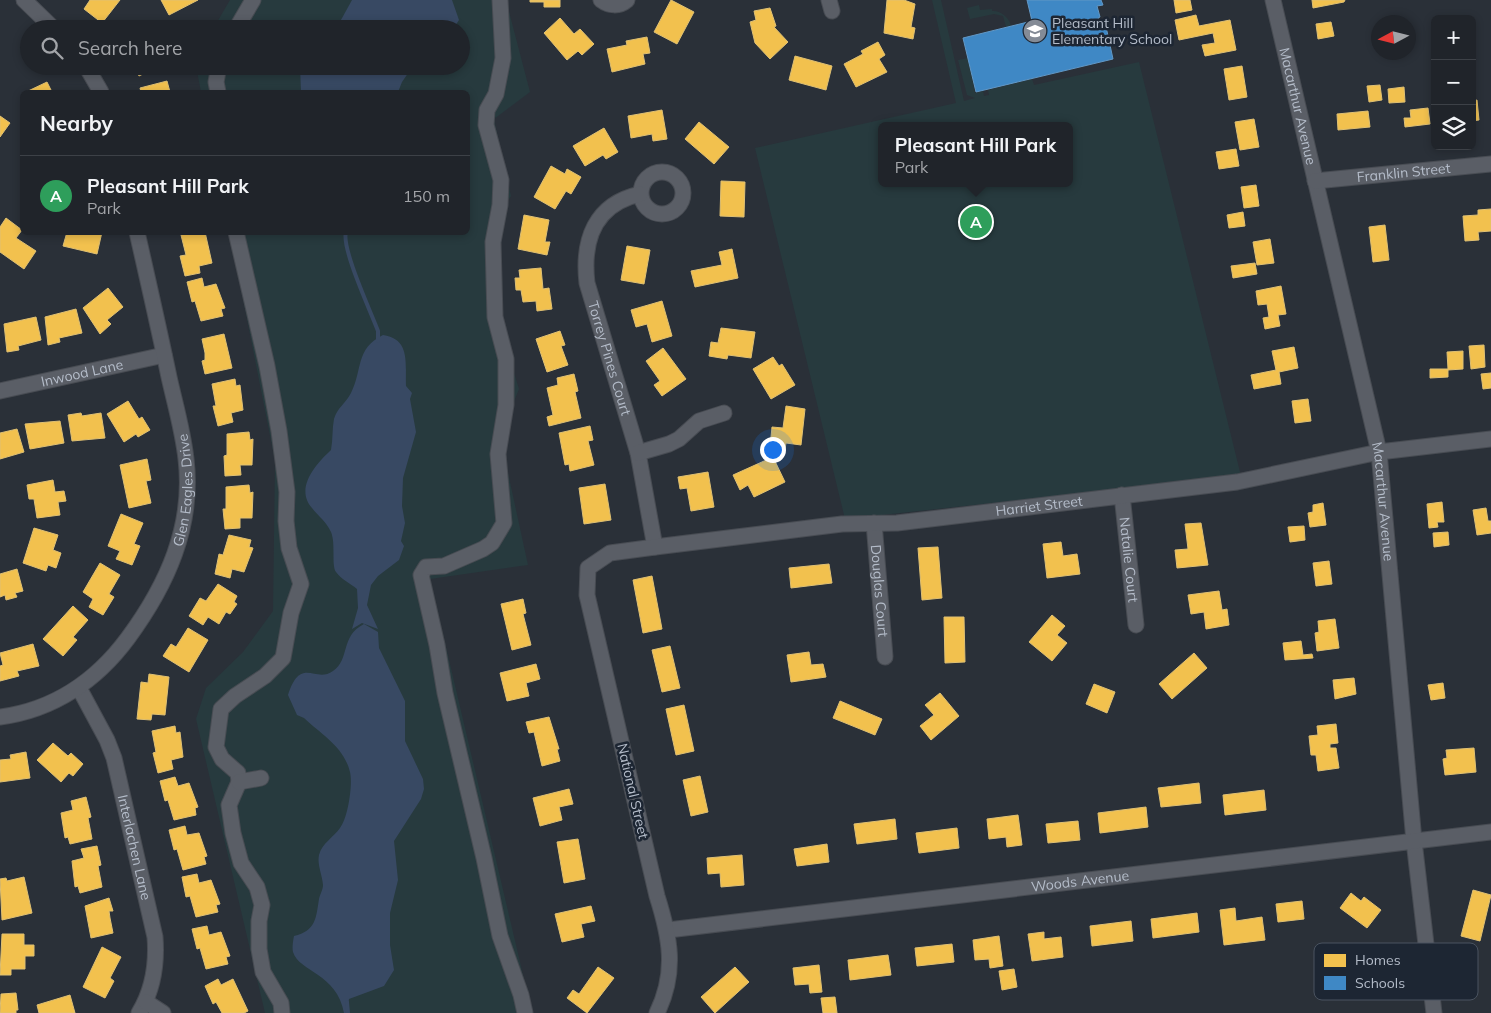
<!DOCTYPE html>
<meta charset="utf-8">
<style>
body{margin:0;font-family:Mulish,sans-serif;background:#2d3036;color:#f1f3f6}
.controls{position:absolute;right:15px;top:15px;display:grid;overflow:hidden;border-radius:8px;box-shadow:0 2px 8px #0003}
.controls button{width:45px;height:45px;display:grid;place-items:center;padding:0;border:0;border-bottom:1px solid #3d4147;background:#20242a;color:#f1f3f6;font:25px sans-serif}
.compass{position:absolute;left:1371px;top:15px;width:45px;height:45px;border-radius:50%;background:#20242a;box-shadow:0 2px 8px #0003;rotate:263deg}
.you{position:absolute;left:772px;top:449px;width:18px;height:18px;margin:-12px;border:4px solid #fff;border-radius:50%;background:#1a73e8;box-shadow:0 0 0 8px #1a73e833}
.badge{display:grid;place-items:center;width:32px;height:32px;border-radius:50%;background:#ea580c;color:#fff;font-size:16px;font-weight:700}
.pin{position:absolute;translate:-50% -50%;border:2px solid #fff;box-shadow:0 1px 5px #0006}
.popup{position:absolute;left:878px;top:122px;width:195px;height:65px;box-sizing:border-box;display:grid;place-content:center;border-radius:8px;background:#20242a;filter:drop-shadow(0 1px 4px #0005);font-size:16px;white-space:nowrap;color:#a2a4a8}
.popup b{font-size:19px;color:#f1f3f6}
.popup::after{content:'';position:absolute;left:50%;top:100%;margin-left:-10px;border:10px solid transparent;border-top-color:#20242a}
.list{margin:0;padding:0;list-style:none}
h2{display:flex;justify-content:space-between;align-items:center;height:65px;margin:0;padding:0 20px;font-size:21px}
h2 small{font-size:16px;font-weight:400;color:#a2a4a8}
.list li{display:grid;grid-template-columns:32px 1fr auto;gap:15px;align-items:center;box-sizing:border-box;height:80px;padding:0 20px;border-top:1px solid #3d4147}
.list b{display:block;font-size:19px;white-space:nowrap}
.list p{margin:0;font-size:16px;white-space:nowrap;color:#a2a4a8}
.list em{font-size:16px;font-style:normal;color:#a2a4a8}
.icon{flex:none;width:28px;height:28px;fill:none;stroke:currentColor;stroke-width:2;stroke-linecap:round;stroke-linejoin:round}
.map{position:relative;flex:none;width:1491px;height:1013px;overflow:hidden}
.search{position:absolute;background:#20242a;box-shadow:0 2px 8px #0003;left:20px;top:20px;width:450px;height:55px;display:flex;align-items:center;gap:12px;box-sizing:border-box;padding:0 18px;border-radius:28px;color:#a2a4a8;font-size:19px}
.panel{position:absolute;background:#20242a;box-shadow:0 2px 8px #0003;left:20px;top:90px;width:450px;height:145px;border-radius:8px}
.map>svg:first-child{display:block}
.green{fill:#273a3e;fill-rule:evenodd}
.water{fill:#384963}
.homes{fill:#f2c14e;stroke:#dfc073}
.schools{fill:#3f88c5;stroke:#6298c6}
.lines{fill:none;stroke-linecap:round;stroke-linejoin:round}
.stream{stroke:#384963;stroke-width:4}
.minor-casing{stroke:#484c53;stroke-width:17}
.minor{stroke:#5a5e66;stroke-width:15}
.labels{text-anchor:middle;stroke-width:5;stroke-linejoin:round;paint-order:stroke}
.poi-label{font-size:14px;fill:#b4bcc9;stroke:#1d2633;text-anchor:start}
.street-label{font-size:14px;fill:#b4bcc9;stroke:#1d2633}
.key{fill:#1d2633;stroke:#4a5360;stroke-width:1}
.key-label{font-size:14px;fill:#b4bcc9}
</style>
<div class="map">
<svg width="1491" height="1013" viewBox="0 0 1491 1013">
<rect width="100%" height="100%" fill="#2a3038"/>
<g class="green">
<path d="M230 0H506L530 92 494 119 511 196 492 224 501 260V331L519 389 500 436 528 565 430 579 532 1013H265L196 719 206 688 243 652 273 611 275 461 230 233 468 232V92H201L196 66H461V29H213Z"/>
<path d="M932 0H941L964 101 975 98 967 95 958 60 968 58 975 93 983 91 984 96 989 95 988 90 1032 79 1034 85 1139 62 1241 476 845 519 755 148 956 103ZM882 126H1070V183H882Z"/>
<path d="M979 5 980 10 992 9V11C1000 10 1010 18 1011 26L1006 27 1003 16 994 14 970 19 967 8Z"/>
</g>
<g class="water">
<path d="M352 0H452L459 20 453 29H336Z"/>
<path d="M300 66H413L402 82 398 92H301Z"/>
<path d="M383 335C411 339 405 364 406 386L412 393 410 399 416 432 403 478 402 506 405 523 401 541 404 546 399 560 378 576 371 585 367 605 378 629 362 623 352 629 358 608 357 589C351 584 341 579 336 572 331 565 336 544 331 532 326 521 319 517 312 508 294 488 317 463 331 450 333 439 332 429 334 419 337 408 346 403 351 393 363 369 355 349 383 335Z"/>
<path d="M364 624 378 632 379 648 405 701V741L423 779 424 789 421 799 394 841 398 880 390 913V945L394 970 384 986 349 999 347 1013H344C337 973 299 972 293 952 292 948 293 941 294 936 316 931 316 918 319 899 320 894 323 890 323 885 322 874 317 865 319 855 322 843 334 837 340 828 348 818 353 784 350 772 344 747 322 735 304 718L297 715 288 695C301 655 315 684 333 671 350 660 340 636 364 624Z"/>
</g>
<g class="homes">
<path d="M90 0H120L102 23 84 9Z"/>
<path d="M161 0H198L169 15Z"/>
<path d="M530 0H560V7H544V2H530Z"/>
<path d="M671 0 694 12 677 44 654 32Z"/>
<path d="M887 0H904L915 4 911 27 915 28 913 39 884 33Z"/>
<path d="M1174 0H1190L1192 10 1176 13Z"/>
<path d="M1312 0H1345L1344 2 1313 8Z"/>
<path d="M770 8 776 26 774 27 788 42 770 59 755 43 750 22 756 20 754 11Z"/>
<path d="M1196 15 1199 26 1230 20 1236 50 1205 56 1202 45 1215 43 1213 33 1179 40 1175 20Z"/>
<path d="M560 18 574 34 580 29 594 44 582 55 578 51 567 60 544 33Z"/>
<path d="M1331 22 1334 36 1318 39 1316 24Z"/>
<path d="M647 37 650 53 643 54 645 64 612 72 607 49 627 45 626 41Z"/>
<path d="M878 42 885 55 879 59 887 72 856 87 844 64 863 54 861 51Z"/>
<path d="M795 56 832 66 826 90 789 80Z"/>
<path d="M134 66H159L139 76Z"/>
<path d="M1242 66 1247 97 1229 100 1224 69Z"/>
<path d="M167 81 170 92H141L140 88Z"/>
<path d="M47 82 52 92H26Z"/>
<path d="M1380 85 1382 100 1369 102 1367 86Z"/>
<path d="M1404 87 1405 102 1389 103 1388 89Z"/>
<path d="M1477 100 1479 120 1472 121V101Z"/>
<path d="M1428 108 1430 124 1405 127 1404 118H1411L1410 110Z"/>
<path d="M662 110 667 139 653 141 652 134 631 138 628 116Z"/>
<path d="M1368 111 1370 127 1338 130 1337 114Z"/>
<path d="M0 116 10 123 0 137Z"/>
<path d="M1254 119 1259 147 1240 150 1235 122Z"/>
<path d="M699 122 729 147 714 164 685 139Z"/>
<path d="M604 128 618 152 606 159 603 155 585 166 573 146Z"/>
<path d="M1236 149 1239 166 1219 169 1216 152Z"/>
<path d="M551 166 565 174 567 169 581 177 571 194 566 191 555 209 534 197Z"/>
<path d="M721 181 745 182 744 217 720 216Z"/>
<path d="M1256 185 1259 206 1244 208 1241 187Z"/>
<path d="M1491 209V231L1478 232 1479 240 1465 241 1463 216 1478 215V210Z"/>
<path d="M1243 212 1245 226 1229 228 1227 215Z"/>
<path d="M524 215 549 220 545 242H550L547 255 518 249Z"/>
<path d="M6 218 22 230 16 238 36 251 24 269 0 252V227Z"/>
<path d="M1385 225 1389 260 1373 262 1369 227Z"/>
<path d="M67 232H102L97 254 63 246Z"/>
<path d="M194 232H205L212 263 199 266 200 273 185 276 180 256 186 255 181 235Z"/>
<path d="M1270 239 1274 263 1257 265 1253 242Z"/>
<path d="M627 246 650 250 644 284 621 280Z"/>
<path d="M732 249 738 278 695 287 691 271 722 265 719 252Z"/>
<path d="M1255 263 1257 274 1233 278 1231 266Z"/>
<path d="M541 268 543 289 549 288 552 309 537 311 536 301 523 302 521 290H516L515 278H520L519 270Z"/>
<path d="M202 278 204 287 216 284 225 308 221 309 223 316 201 321 195 301 192 302 187 282Z"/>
<path d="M1281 286 1286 314 1278 315 1280 326 1265 329 1263 318 1269 317 1267 304 1258 305 1256 291Z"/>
<path d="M108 288 123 307 107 320 111 324 100 334 83 308Z"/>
<path d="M662 301 672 336 652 342 647 324 636 327 631 310Z"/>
<path d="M76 309 82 333 59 338 60 342 48 345 45 317Z"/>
<path d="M36 317 41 340 18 346 19 350 7 352 4 324Z"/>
<path d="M721 328 755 332 751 358 728 355 727 359 709 356 711 342 718 343Z"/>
<path d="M560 331 565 345 561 346 568 365 547 372 536 339Z"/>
<path d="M224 334 232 368 205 374 202 361 205 360V353L202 339Z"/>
<path d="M1484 345 1485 367 1471 369 1469 346Z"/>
<path d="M1294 347 1298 368 1279 372 1281 384 1254 389 1251 375 1276 370 1272 351Z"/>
<path d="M663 348 686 379 662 396 654 385 660 381 646 361Z"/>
<path d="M1463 351V369L1448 370V377L1430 378V369H1448L1447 352Z"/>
<path d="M773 357 779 366 782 364 795 385 771 399 753 369Z"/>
<path d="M1491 373V388L1483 389 1481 374Z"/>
<path d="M574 374 578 391 575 392 581 418 549 426 547 417 553 415 547 388 558 385 557 378Z"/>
<path d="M235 379 236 386 240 385 243 410 231 413 233 422 218 426 213 406H216L212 384Z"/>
<path d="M1308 399 1311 421 1295 423 1292 401Z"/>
<path d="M128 401 139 419 142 417 150 430 138 437 136 434 124 442 107 414Z"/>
<path d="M786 406 805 409 801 445 786 443 785 449 770 447 772 427 783 428Z"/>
<path d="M81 413 82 416 101 413 105 438 72 441 68 415Z"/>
<path d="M60 421 64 443 30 449 25 424Z"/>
<path d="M590 426 593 440 588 441 594 465 570 471 569 464 565 465 559 433Z"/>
<path d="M17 429 24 452 0 459V433Z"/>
<path d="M249 432 250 440 253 439 252 465H240L241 475 225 476 224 456 227 455V434Z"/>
<path d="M773 457 785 482 754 497 748 485 740 490 733 475Z"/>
<path d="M147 459 151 480 146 481 151 503 129 508 120 465Z"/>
<path d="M708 472 714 507 691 511 687 488 680 489 678 477Z"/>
<path d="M53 480 55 492 64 491 66 501 58 502 60 515 37 518 34 499H29L27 485Z"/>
<path d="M605 484 611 520 584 524 579 488Z"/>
<path d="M249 485 250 493 253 492 252 518H240V528L225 529 223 509H226V487Z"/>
<path d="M1442 502 1444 522H1437L1438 527 1429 528 1427 504Z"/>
<path d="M1323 503 1326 525 1310 527 1308 513 1313 512V505Z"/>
<path d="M1486 508 1488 521H1491V533L1477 535 1473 510Z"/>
<path d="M121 514 143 523 134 544 140 546 132 565 116 559 120 551 108 546Z"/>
<path d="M1201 523 1208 565 1177 568 1175 550 1188 549 1185 524Z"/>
<path d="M1304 526 1305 540 1290 542 1288 527Z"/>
<path d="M34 528 58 535 53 550 61 553 56 568 48 565 46 571 23 563Z"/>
<path d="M1448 532 1449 545 1434 547 1433 533Z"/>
<path d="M229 535 251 540 249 547 253 548 244 572 232 569 230 578 215 574 219 554 223 555Z"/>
<path d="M1061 542 1063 556 1077 554 1080 574 1047 578 1043 544Z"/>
<path d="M938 547 942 598 922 600 918 548Z"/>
<path d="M1329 561 1332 584 1316 586 1313 563Z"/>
<path d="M100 563 120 575 109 594 114 597 103 615 89 607 93 599 83 592Z"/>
<path d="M829 564 832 583 791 588 789 568Z"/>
<path d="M17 569 23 591 15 593 17 597 6 600 5 595 0 597V574Z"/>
<path d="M652 576 662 629 643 633 633 580Z"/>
<path d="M218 584 237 596 234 602 237 604 230 614 226 612 219 624 208 617 203 625 189 616 200 598 206 601Z"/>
<path d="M1219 591 1222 610 1227 609 1229 625 1206 629 1204 612 1191 614 1188 595Z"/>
<path d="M523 599 526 613 523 614 531 645 512 650 501 604Z"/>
<path d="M73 606 88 620 73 637 77 640 63 656 43 639Z"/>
<path d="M1052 615 1065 626 1057 635 1067 643 1052 661 1029 642Z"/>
<path d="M944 617H964L965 662 945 663Z"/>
<path d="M1335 619 1339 648 1317 651 1315 633 1319 632 1318 621Z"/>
<path d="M188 628 208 640 189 672 163 656 171 644 176 647Z"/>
<path d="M1301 641 1303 655 1312 654 1313 658 1285 660 1283 643Z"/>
<path d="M33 644 39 666 17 671 19 676 0 681V666L3 665 0 653Z"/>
<path d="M670 646 680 688 662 692 652 650Z"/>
<path d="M809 652 811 665 823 664 826 677 791 682 787 655Z"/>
<path d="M1194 653 1207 668 1172 699 1159 684Z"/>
<path d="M536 664 540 679 526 683 529 696 507 701 500 673Z"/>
<path d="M149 674 169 677 165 715 152 714 151 720 137 719 141 682 148 683Z"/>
<path d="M1354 678 1356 694 1335 699 1333 680Z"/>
<path d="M1443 683 1445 698 1431 700 1428 685Z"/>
<path d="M1094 684 1115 692 1107 713 1086 704Z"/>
<path d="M940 693 959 716 931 740 920 726 934 715 925 705Z"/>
<path d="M840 701 882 719 875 735 833 718Z"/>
<path d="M684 705 694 751 676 755 666 709Z"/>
<path d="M549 717 559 749H557L560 761 542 766 534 732 529 733 526 722Z"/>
<path d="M1336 724 1338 743 1330 744V748H1336L1339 768 1318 771 1316 755H1311L1309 736 1318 735 1317 726Z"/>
<path d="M175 726 176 733 180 732 183 757 171 760 173 769 158 773 153 753 156 752 152 731Z"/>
<path d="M53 743 68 756 71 753 83 764 73 776 69 773 61 782 37 760Z"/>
<path d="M1474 748 1476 772 1445 775 1443 759 1447 758 1446 750Z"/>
<path d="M26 752 30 778 0 782V760L11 759 10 755Z"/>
<path d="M700 776 708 812 691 816 683 780Z"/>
<path d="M175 777 178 786 189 783 198 807 195 808 196 815 174 820 168 800 165 801 160 781Z"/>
<path d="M1199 783 1201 803 1161 807 1158 788Z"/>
<path d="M569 789 573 804 559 807 562 820 540 826 533 798Z"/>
<path d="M1264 790 1266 810 1225 815 1223 795Z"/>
<path d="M86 797 91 817 88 818 92 839 70 844 68 837 65 838 61 813 73 810 71 801Z"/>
<path d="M1146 807 1148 827 1100 833 1098 813Z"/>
<path d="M1018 815 1022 845 1007 847 1006 837 989 839 987 819Z"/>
<path d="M895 819 897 839 857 844 854 824Z"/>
<path d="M1078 821 1080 840 1048 843 1046 824Z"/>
<path d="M185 826 187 835 199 833 207 856 204 857 206 864 183 870 177 849 174 850 169 830Z"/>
<path d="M957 828 959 848 919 853 916 833Z"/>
<path d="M578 839 585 879 564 883 557 842Z"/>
<path d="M827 844 829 862 797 866 794 849Z"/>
<path d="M97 846 101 865 98 866 102 887 80 893 78 886 75 887 72 861 84 858 81 849Z"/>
<path d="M742 855 744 885 721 887 720 873 708 874 707 858Z"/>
<path d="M197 874 199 883 211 880 220 904 216 905 218 912 196 917 190 896 186 897 182 877Z"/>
<path d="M24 877 32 913 2 920 0 879 6 878 7 881Z"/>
<path d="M1473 890 1491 895 1480 941 1461 936Z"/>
<path d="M1351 893 1361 901 1364 897 1381 910 1367 928 1340 908Z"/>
<path d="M109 898 113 911H109L110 918 113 933 91 938 85 906Z"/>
<path d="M1302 901 1304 919 1278 922 1276 904Z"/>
<path d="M591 906 595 921 581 924 584 937 562 942 555 914Z"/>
<path d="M1235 908 1236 921 1262 917 1265 940 1224 945 1220 910Z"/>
<path d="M1197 913 1199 932 1153 938 1151 919Z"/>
<path d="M1131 921 1133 941 1092 946 1090 926Z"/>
<path d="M207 926 209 935 221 932 230 956 226 957 228 964 206 969 200 948 197 949 192 929Z"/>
<path d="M1044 932V939L1061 937 1063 957 1032 961 1028 934Z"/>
<path d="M2 934H24V945H34V956H25V969H11V975H0Z"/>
<path d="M999 936 1003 966 990 968 989 959 975 960 973 940Z"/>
<path d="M952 944 954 962 917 966 915 948Z"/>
<path d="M102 947 121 957 110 978 114 981 105 998 83 987Z"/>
<path d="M888 955 891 975 850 980 848 960Z"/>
<path d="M819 965 822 992 810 993 809 984 795 985 793 968Z"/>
<path d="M598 967 614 978 587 1013 567 998 573 990 579 994Z"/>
<path d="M735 967 749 982 715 1013 701 997Z"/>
<path d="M1014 969 1017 987 1002 990 999 971Z"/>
<path d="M218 979 221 985 233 979 248 1011 244 1013H222L216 1002 213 1004 205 986Z"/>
<path d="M16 993 18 1010H16V1013H0L1 994Z"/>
<path d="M70 995 75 1013H39L37 1005Z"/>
<path d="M835 997 837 1013H823L821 998Z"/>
</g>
<path class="schools" d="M1027 0H1101L1103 5 1097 6 1100 17 1098 18 1100 22H1105L1113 59 976 92 963 38 1032 21Z"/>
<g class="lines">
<g class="stream">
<path d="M346 232C341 248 371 312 378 331V341"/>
<path d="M347 1002 348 1013"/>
</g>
<g class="minor-casing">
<g id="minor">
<path d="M24 0 54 29"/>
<path d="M500 0 503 58 496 94 487 110 486 125 501 180 500 205 493 242 495 317 506 359V405L498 454 504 523 492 543 483 549 444 566 426 567 421 575 437 645 445 693 484 858 500 936 521 995 525 1013"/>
<path d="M601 0C609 6 619 7 627 0"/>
<path d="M829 0 832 11"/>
<path id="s1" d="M1273 0 1379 452 1414 841 1434 1013"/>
<path d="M236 29 253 0"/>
<path d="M86 66 101 92"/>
<path d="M218 92 216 82 219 66"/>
<circle cx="662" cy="193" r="21"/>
<path id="s2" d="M1315 181 1491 164"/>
<path id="s3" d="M640 194C595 204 582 240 587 283L638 453 655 547"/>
<path d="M236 232 267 366 279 431 287 492 286 521 289 548 301 584 291 613 283 658 265 676 235 696 221 709 216 747 222 759 238 773 239 782 229 805 233 833 241 863 257 887 262 905 259 921V949L263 972 281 1003 282 1013"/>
<path id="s4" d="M0 391 164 355"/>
<path d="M638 453 669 444 679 439 699 421 724 413"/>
<path id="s5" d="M1122 495 1136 625"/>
<path id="s6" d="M874 523 885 657"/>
<path id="s7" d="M79 688 107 740 114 758 155 937C157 963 153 990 139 1013"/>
<path id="s8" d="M0 717C54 710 97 680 128 638 167 585 194 526 186 459 183 431 175 404 169 377 159 329 148 281 137 232"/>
<path d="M239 782 261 778"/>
<path id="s9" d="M668 930 1491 832"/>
<path d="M146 1002 163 1013"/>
<path id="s10" d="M657 1013C677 972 670 937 657 896L587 595 588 568 610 553 655 547 842 524 897 523 1237 482 1379 452 1491 439"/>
</g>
</g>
<use href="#minor" class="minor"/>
</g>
<defs>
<g id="school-disc" transform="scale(1.25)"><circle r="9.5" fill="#848b96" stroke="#1d2633"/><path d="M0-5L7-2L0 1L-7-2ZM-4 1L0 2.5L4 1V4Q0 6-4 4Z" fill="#fff"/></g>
</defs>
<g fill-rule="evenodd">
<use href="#school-disc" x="1035" y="31"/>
</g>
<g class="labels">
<g class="poi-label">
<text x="1052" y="28">Pleasant Hill<tspan x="1052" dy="16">Elementary School</tspan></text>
</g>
<g class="street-label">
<text dy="5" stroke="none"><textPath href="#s1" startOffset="109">Macarthur Avenue</textPath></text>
<text dy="5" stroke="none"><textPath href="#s2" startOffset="89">Franklin Street</textPath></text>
<text dy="5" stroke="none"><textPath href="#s3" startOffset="194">Torrey Pines Court</textPath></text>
<text dy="5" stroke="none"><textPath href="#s4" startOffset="84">Inwood Lane</textPath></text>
<text dy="5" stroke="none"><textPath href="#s8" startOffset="316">Glen Eagles Drive</textPath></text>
<text dy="5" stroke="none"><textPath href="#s1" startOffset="514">Macarthur Avenue</textPath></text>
<text dy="5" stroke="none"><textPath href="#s10" startOffset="915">Harriet Street</textPath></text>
<text dy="5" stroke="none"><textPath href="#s5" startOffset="65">Natalie Court</textPath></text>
<text dy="5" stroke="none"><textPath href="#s6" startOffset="68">Douglas Court</textPath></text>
<text transform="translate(633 791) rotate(77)" y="5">National Street</text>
<text dy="5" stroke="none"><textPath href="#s7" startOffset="170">Interlachen Lane</textPath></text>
<text dy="5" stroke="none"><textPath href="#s9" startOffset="415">Woods Avenue</textPath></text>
</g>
</g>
<rect x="1314" y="943" width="164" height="57" rx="8" class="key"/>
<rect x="1324" y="954" width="22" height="13" fill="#f2c14e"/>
<rect x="1324" y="976" width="22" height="14" fill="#3f88c5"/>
<g class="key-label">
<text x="1355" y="965">Homes</text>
<text x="1355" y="988">Schools</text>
</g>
</svg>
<div class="controls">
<button>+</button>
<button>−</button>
<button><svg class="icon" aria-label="layers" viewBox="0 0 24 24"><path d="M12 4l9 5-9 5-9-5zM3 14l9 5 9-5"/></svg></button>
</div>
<svg class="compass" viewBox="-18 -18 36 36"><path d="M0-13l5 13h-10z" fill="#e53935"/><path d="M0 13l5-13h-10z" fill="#a2a4a8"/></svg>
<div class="you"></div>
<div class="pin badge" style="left:976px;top:222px;background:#2e9e5b">A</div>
<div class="popup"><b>Pleasant Hill Park</b>Park</div>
<div class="search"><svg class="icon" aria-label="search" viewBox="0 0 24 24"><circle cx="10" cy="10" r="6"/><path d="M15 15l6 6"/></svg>Search here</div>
<section class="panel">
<h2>Nearby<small></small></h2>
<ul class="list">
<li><span class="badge" style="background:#2e9e5b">A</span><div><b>Pleasant Hill Park</b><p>Park</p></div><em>150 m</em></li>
</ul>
</section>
</div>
